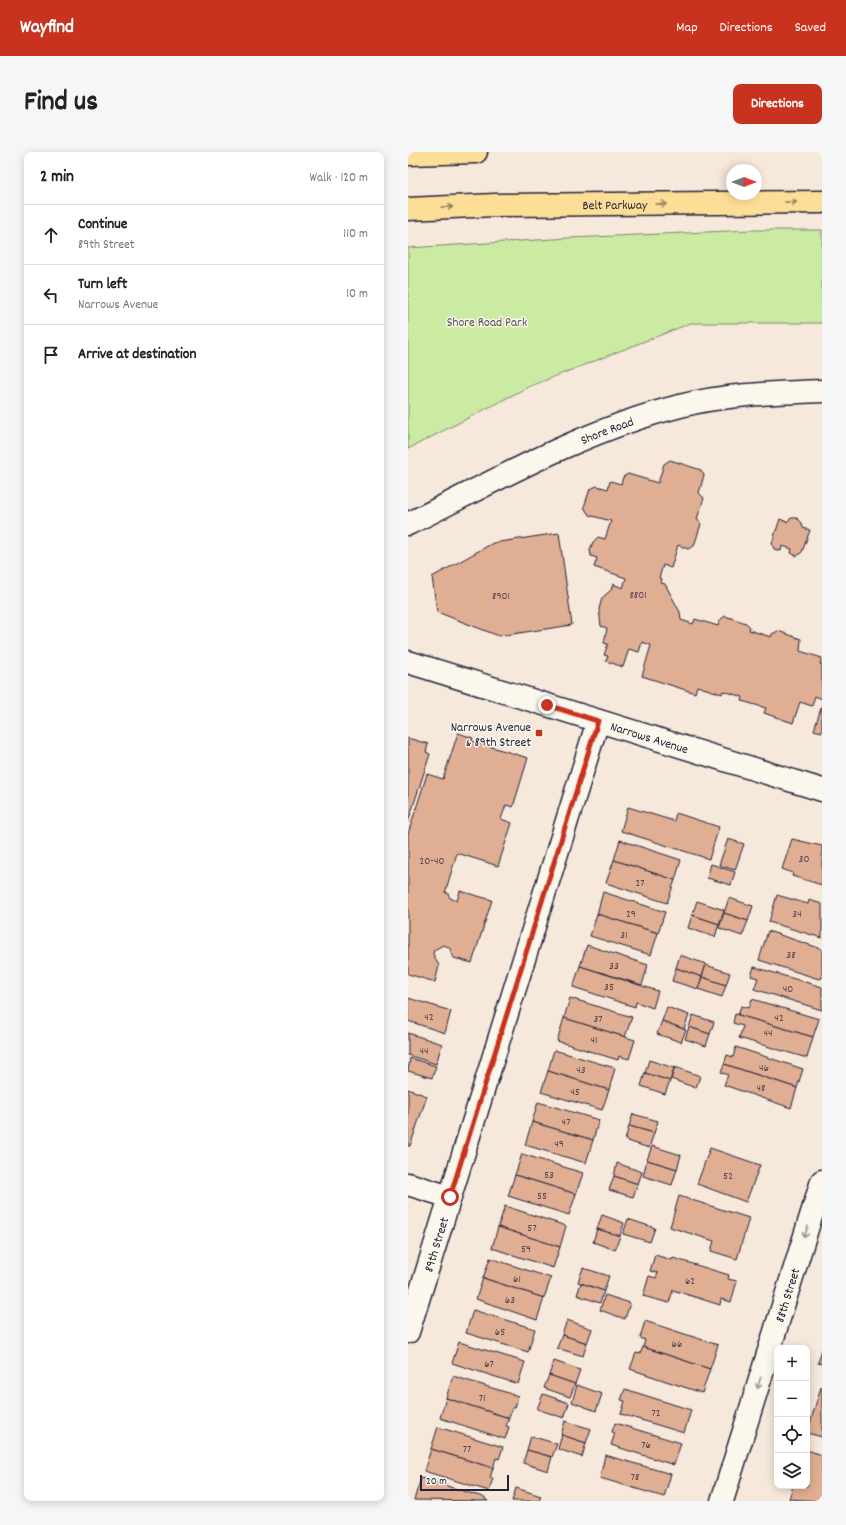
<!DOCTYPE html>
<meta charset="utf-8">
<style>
body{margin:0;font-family:Dekko,sans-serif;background:#f6f6f6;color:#222}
.controls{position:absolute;right:12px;bottom:12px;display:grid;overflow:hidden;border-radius:8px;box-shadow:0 2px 10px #0003}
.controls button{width:36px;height:36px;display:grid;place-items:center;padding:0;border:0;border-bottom:1px solid #e0e0e0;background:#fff;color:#222;font:20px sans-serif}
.compass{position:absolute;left:318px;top:12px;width:36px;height:36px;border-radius:50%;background:#fff;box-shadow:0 2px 10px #0003;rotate:90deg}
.scale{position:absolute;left:12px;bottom:10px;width:89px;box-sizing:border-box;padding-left:4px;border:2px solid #22223b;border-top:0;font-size:11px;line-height:14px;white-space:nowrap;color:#22223b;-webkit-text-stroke:3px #fbf7ec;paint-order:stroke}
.stop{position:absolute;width:12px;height:12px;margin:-9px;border:3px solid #c8321e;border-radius:50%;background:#fff}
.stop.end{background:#c8321e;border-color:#fff;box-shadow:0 1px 4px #0008}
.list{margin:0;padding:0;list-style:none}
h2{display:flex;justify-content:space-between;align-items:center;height:52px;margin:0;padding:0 16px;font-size:17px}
h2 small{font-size:13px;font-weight:400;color:#767676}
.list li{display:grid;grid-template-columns:26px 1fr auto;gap:12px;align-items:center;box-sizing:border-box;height:60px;padding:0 16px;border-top:1px solid #e0e0e0}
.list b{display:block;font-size:15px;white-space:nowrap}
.list p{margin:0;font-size:13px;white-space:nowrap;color:#767676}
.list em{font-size:13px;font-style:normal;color:#767676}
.icon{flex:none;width:22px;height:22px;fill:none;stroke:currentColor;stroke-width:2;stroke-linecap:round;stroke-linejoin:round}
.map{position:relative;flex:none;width:414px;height:1349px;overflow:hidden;border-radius:8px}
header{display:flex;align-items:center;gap:24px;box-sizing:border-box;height:56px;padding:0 20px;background:#c8321e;color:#fff}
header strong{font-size:19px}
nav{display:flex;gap:22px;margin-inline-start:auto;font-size:14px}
.intro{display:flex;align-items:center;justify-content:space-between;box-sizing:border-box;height:96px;padding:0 24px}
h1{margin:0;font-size:28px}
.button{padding:10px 18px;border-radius:8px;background:#c8321e;color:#fff;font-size:14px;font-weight:700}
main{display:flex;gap:24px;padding:0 24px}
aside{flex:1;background:#fff;border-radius:8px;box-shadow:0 2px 10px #0003}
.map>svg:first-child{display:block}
.green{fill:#cceba2;stroke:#77866e}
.building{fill:#e0ae92;stroke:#22223b}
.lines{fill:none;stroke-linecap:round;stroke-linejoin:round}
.street-casing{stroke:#22223b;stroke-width:25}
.secondary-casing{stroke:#22223b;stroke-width:25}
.highway-casing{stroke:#22223b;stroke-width:25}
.street{stroke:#fbf7ec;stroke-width:22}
.secondary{stroke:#fbf7ec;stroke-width:22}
.highway{stroke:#fcde96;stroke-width:22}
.oneway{stroke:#8f8068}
.oneway2{stroke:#99979c}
.route{stroke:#c8321e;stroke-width:5}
.poi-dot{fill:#c8321e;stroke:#fbf7ec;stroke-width:1.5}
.labels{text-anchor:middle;stroke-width:3;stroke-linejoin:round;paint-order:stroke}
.number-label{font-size:11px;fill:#524551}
.street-label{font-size:13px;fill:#22223b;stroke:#fbf7ec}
.park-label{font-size:13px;fill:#4c5455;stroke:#fbf7ec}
.poi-label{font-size:13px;fill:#22223b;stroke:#fbf7ec;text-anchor:end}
</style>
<header>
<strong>Wayfind</strong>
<nav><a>Map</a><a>Directions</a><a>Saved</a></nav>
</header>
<div class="intro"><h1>Find us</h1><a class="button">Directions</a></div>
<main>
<aside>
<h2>2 min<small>Walk · 120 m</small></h2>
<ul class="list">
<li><svg class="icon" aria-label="ahead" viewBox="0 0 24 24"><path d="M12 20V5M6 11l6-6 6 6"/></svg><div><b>Continue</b><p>89th Street</p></div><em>110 m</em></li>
<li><svg class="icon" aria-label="left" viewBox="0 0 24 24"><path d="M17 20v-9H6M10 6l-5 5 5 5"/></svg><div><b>Turn left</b><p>Narrows Avenue</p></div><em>10 m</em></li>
<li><svg class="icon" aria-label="arrive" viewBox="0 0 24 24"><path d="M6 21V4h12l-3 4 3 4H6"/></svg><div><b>Arrive at destination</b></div></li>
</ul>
</aside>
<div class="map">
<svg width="414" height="1349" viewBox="0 0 414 1349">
<rect width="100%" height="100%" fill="#f6e8da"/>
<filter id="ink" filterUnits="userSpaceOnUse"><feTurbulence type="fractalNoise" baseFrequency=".025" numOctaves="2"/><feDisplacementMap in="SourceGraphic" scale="8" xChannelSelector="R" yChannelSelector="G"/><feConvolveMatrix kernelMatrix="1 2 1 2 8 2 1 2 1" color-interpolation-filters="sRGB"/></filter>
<g filter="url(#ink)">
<path class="green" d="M344 78H414V171H283L120 235 0 297V96L161 86Z"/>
<g class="building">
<path d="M262 308 293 318 296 323 291 341 296 346 289 367 293 372 286 394 280 397 270 393 263 416 255 413 251 426 254 427 253 431 257 432 272 460 273 468 285 472 287 467 310 474 312 468 317 464 338 471 342 475 341 478 363 485 364 482 370 479 393 487 392 499 414 506 412 512H414V547L407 544 404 554 392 550 385 571 356 561 358 556 334 549 335 545 315 539 314 542 289 534 287 541 234 524 243 493 234 490 231 500 221 497 215 515 198 509 200 504 196 503 200 492 196 491 199 476 193 474 191 457 194 446 203 438 205 432 215 436 218 426 186 415 189 406 183 404 182 398 185 390 190 385 197 387 203 369 181 363 176 355 182 337 189 334 200 337 202 329 213 332 215 325 220 322 250 331 256 312Z"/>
<path d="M383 366H389L394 371 395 376 402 378 394 400 389 404 383 401 384 397 374 394 373 399 366 397 364 391 372 367 379 370Z"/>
<path d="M151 381 164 473 91 484 29 460 24 425 85 391Z"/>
<path d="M414 553V580L406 578Z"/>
<path d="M50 581 65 586 64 589 120 606 105 655 98 653 93 667 104 671 90 714 49 701 37 741 39 740 42 746 49 749 52 739 84 748 64 811 46 806 41 795 35 793 26 798 25 802 31 814 27 830 0 822V682L19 622 35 627Z"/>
<path d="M0 586 20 592 18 600 22 602 0 670Z"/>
<path d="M220 655 266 669 268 661 311 675 301 707 213 679Z"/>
<path d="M320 687 336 692 327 718 311 713Z"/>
<path d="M384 687 414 694V733L384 724 385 721 374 717Z"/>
<path d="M212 688 273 708 267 728 206 708Z"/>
<path d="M206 708 267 728 259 751 198 731Z"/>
<path d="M303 712 327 720 323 733 299 726Z"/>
<path d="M195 740 257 760 250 781 189 762Z"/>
<path d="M369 743 400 752 401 748 414 752V786L361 770Z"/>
<path d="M321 746 345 754 340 769 316 761Z"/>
<path d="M289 749 316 758 311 772 284 763Z"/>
<path d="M316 761 340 769 334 784 311 776Z"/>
<path d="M189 762 250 781 243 803 182 784Z"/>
<path d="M284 763 311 772 307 785 280 776Z"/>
<path d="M360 779 414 797V826L411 827 351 808Z"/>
<path d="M179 793 240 813 234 833 172 814Z"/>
<path d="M272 803 298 812 294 825 268 816Z"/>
<path d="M298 813 322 821 318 833 294 825Z"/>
<path d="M172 814 250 839 245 856 228 850 227 855 165 835Z"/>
<path d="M346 815 414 835V858L346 837 350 826 343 824Z"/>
<path d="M268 816 294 825 290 837 264 829Z"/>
<path d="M294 825 318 833 314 845 290 837Z"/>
<path d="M0 846 43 859 37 881 0 869Z"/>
<path d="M162 846 224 865 217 885 156 866Z"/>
<path d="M344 847 411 867 405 885 330 863 333 854 341 856Z"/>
<path d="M259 855 281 863 276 877 254 869Z"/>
<path d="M327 862 405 885 399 906 331 886 335 874 325 871Z"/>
<path d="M285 863 306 870 302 882 281 875Z"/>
<path d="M156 866 227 888 221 907 211 904 210 908 149 889Z"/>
<path d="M254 869 278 878 273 890 249 882Z"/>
<path d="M281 875 302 882 298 894 277 887Z"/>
<path d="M0 881 34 892 28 912 0 903Z"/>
<path d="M328 895 395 917 389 936 316 912 319 903 325 905Z"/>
<path d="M146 898 207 916 201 938 140 919Z"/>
<path d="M2 906 28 914 24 926 0 919Z"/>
<path d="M241 908 266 916 262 929 237 921Z"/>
<path d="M316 912 389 936 383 956 316 933 320 923 313 920Z"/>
<path d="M267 915 292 924 288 936 263 927Z"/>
<path d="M140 919 201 938 194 958 133 940Z"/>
<path d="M237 921 262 929 257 942 233 934Z"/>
<path d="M0 937 19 944 2 994H0Z"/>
<path d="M130 950 191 968 185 988 124 970Z"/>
<path d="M225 962 250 969 246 981 221 974Z"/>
<path d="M124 970 185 988 178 1011 117 993Z"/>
<path d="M221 974 246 981 241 996 217 988Z"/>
<path d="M244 994 273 1003 269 1017 239 1008Z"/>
<path d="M302 996 352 1013 338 1050 289 1032Z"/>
<path d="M114 1002 175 1021 168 1042 107 1023Z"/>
<path d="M239 1008 269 1017 264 1033 235 1024Z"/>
<path d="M209 1011 234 1020 230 1032 206 1024Z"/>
<path d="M107 1023 168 1042 161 1063 100 1044Z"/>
<path d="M206 1024 230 1032 225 1045 201 1038Z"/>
<path d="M271 1044 341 1066 329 1107 303 1099 306 1089 262 1075Z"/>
<path d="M97 1054 158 1074 152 1095 90 1075Z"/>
<path d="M194 1063 216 1071 212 1084 189 1077Z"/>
<path d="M220 1067 247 1076 242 1090 215 1082Z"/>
<path d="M90 1075 152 1095 145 1116 84 1096Z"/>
<path d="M189 1077 212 1084 207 1098 185 1090Z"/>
<path d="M247 1103 264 1108 265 1106 321 1123 320 1127 329 1129 323 1150 313 1147 312 1153 265 1138 261 1151 235 1144 241 1124 248 1126 250 1121 242 1119Z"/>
<path d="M82 1106 143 1126 136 1146 75 1126Z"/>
<path d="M175 1116 201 1124 196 1139 170 1130Z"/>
<path d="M75 1126 136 1146 129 1168 68 1147Z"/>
<path d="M173 1131 196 1139 192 1151 169 1143Z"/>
<path d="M197 1143 222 1151 217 1167 192 1158Z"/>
<path d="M65 1158 127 1177 120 1200 58 1181Z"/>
<path d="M159 1168 184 1177 179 1191 154 1183Z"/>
<path d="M237 1169 310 1193 302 1217 235 1195 237 1188 232 1186Z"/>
<path d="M154 1183 179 1191 175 1204 149 1196Z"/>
<path d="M51 1190 117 1210 110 1232 44 1211Z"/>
<path d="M235 1195 302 1217 294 1241 222 1217 228 1201 232 1202Z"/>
<path d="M414 1197V1212L410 1211Z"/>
<path d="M146 1209 172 1218 167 1232 141 1223Z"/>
<path d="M141 1223 167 1232 162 1245 136 1236Z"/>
<path d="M45 1224 110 1244 107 1256H104L101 1266 38 1246Z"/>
<path d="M169 1233 194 1242 188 1259 164 1250Z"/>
<path d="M413 1235H414V1285L399 1281Z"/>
<path d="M217 1237 283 1258 276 1281 213 1262 217 1249 213 1248Z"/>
<path d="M135 1242 161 1251 156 1266 129 1257Z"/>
<path d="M38 1246 101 1266 98 1274 101 1275 97 1287 32 1266Z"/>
<path d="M157 1269 183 1277 178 1291 153 1283Z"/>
<path d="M207 1271 273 1291 266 1313 203 1293 207 1281 204 1280Z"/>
<path d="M30 1275 95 1295 91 1307 88 1306 85 1316 23 1297Z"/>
<path d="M154 1283 178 1291 174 1305 150 1297Z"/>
<path d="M123 1284 149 1292 144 1305 119 1298Z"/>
<path d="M23 1297 85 1316 82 1326H85L81 1339 16 1319Z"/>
<path d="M119 1298 144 1305 140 1319 115 1311Z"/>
<path d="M399 1298 414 1303V1349L381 1347 385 1334H399Z"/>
<path d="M197 1303 263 1322 256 1345 192 1326Z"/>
<path d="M13 1326 75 1345 80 1349 6 1348Z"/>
<path d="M108 1336 133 1344 131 1349H104Z"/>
</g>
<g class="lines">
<g class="street-casing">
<g id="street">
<path id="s1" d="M0 510 414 638"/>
<path d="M0 1032 42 1045"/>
<path id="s2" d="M0 1180 190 569"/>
<path id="s3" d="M314 1349 414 1029"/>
</g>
</g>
<g class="secondary-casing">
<g id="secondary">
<path id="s4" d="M0 372C89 328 176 278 272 254 318 242 367 241 414 239"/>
</g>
</g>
<g class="highway-casing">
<g id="highway">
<path d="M0 2 68 0"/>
<path id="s5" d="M0 57 87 53 414 50"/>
</g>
</g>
<use href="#street" class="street"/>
<use href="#secondary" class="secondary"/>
<use href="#highway" class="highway"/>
</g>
<defs><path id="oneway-shaft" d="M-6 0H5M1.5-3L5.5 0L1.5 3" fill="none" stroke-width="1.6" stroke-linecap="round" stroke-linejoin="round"/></defs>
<g class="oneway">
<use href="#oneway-shaft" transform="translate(383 50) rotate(-1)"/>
<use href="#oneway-shaft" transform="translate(253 52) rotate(-1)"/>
<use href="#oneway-shaft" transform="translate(39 55) rotate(-2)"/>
</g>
<g class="oneway2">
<use href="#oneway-shaft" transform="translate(398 1080) rotate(107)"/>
<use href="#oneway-shaft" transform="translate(351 1231) rotate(107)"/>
</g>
</g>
<g class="lines" filter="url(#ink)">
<path class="route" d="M42 1045 190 569 139 553"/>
</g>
<rect class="poi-dot" x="127" y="577" width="8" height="8" rx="2"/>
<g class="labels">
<g class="number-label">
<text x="230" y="446">8801</text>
<text x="93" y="447">8901</text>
<text x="396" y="710">30</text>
<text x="24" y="712">20-40</text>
<text x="232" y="734">27</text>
<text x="223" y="765">29</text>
<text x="389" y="765">34</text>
<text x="216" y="786">31</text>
<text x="383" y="806">38</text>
<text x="206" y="817">33</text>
<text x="201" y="838">35</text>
<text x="380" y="840">40</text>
<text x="21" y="868">42</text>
<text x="371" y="869">42</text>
<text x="190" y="870">37</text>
<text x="360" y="884">44</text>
<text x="186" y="891">41</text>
<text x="16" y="902">44</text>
<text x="356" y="919">46</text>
<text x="173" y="921">43</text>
<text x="353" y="939">48</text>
<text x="167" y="943">45</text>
<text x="158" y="973">47</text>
<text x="151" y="995">49</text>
<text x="141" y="1026">53</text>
<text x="320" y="1027">52</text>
<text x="134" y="1047">55</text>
<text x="124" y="1079">57</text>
<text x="118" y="1100">59</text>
<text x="109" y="1130">61</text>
<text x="282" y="1132">62</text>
<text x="102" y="1151">63</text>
<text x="92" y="1183">65</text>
<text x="269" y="1195">66</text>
<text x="81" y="1215">67</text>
<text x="74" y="1249">71</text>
<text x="248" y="1264">72</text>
<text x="238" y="1296">76</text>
<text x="59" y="1300">77</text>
<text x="227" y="1328">78</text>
</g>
<g class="street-label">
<text dy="5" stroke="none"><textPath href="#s5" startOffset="207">Belt Parkway</textPath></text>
<text dy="5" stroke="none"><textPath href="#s4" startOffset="220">Shore Road</textPath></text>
<text dy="5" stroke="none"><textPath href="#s1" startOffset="253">Narrows Avenue</textPath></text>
<text dy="5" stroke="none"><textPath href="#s2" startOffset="92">89th Street</textPath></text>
<text dy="5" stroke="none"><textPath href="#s3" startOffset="216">88th Street</textPath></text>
</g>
<g class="park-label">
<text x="79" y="174">Shore Road Park</text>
</g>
<g class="poi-label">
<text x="123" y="579">Narrows Avenue<tspan x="123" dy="15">&amp; 89th Street</tspan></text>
</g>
</g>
</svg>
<div class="controls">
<button>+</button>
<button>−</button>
<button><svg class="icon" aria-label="locate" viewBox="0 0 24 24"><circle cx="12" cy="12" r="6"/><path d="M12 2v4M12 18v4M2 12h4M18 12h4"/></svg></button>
<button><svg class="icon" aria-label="layers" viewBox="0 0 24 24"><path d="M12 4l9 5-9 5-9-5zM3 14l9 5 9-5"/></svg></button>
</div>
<svg class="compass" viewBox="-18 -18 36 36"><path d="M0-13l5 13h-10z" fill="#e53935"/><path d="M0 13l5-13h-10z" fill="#767676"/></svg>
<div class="scale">20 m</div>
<div class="stop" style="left:42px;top:1045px"></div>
<div class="stop end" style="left:139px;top:553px"></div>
</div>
</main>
